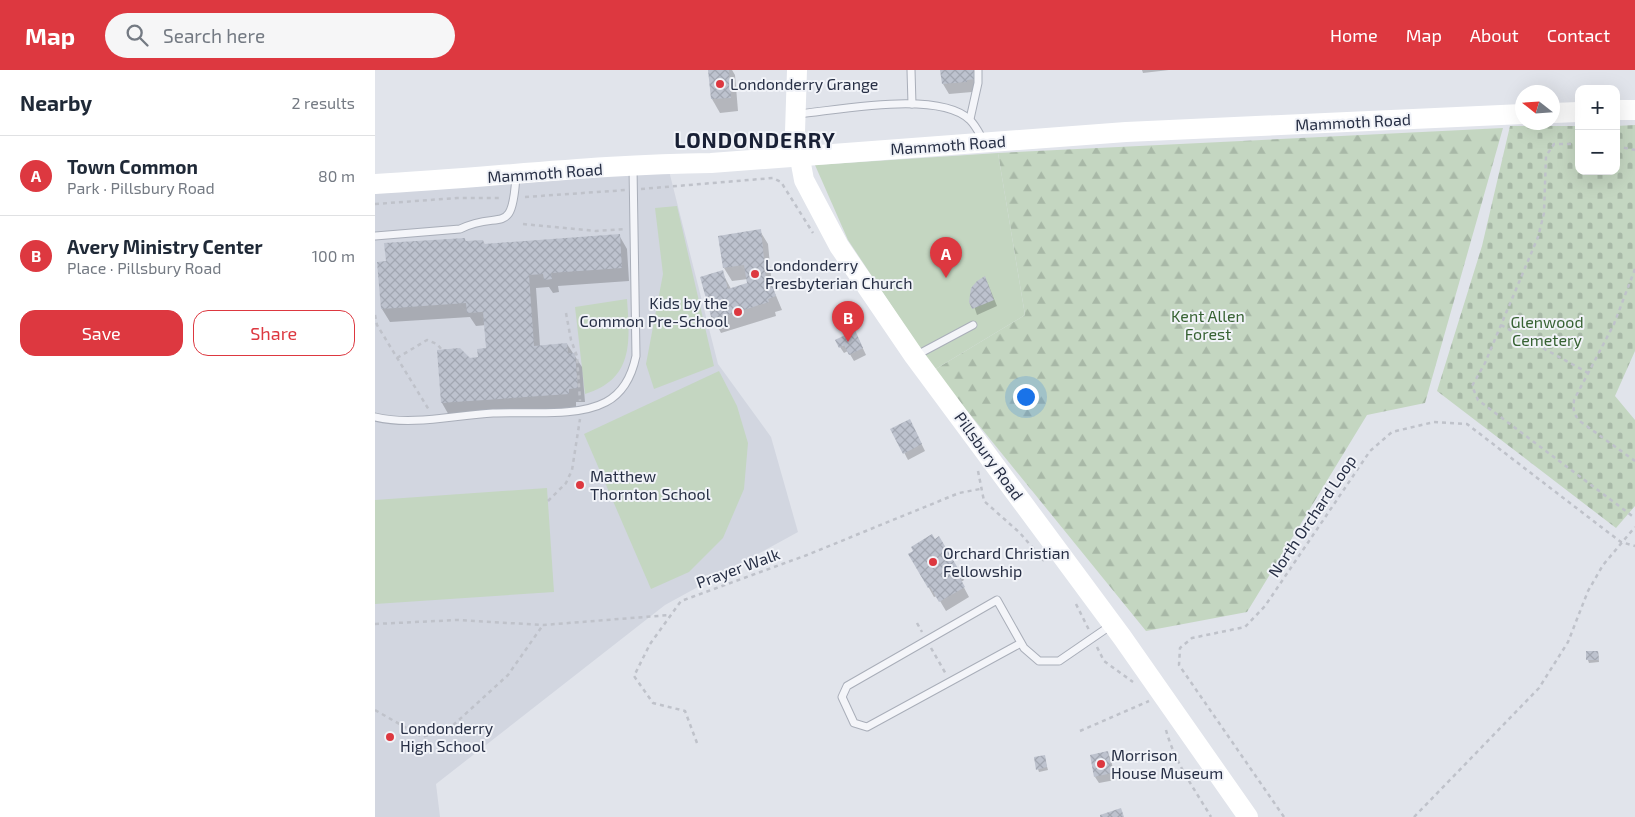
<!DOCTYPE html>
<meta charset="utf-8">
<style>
body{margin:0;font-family:"Exo 2",sans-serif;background:#f6f6f7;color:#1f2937}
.controls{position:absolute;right:15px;top:15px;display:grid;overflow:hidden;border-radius:10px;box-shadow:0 5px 20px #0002}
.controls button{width:45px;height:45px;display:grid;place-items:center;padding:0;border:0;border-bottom:1px solid #e0e1e3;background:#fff;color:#1f2937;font:25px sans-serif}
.compass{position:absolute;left:1140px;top:15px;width:45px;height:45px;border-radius:50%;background:#fff;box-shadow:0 5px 20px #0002;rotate:287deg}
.you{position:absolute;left:650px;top:326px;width:18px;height:18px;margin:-12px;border:4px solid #fff;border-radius:50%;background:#1a73e8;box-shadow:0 0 0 8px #1a73e833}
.badge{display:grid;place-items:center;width:32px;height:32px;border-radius:50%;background:#dd3840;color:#fff;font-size:16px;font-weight:700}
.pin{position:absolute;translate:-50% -41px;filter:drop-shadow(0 1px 2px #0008)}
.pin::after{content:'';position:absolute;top:26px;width:18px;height:15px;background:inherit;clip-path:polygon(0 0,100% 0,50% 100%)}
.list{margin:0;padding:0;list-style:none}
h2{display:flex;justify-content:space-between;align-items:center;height:65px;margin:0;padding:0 20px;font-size:21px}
h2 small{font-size:16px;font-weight:400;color:#747a83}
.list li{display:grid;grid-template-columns:32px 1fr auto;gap:15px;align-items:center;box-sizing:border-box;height:80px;padding:0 20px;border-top:1px solid #e0e1e3}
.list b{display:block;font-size:19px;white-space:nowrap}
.list p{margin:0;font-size:16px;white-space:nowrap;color:#747a83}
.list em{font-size:16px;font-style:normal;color:#747a83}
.actions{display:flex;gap:10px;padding:15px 20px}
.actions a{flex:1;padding:11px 0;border:1px solid #dd3840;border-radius:15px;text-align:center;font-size:18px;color:#dd3840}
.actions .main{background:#dd3840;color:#fff}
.icon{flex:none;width:28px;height:28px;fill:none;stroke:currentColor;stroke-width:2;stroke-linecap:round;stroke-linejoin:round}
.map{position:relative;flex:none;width:1260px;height:747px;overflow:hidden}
header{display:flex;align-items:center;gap:30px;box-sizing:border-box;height:70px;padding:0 25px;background:#dd3840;color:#fff}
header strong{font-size:24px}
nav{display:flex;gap:28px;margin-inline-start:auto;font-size:18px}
.search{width:350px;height:45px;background:#f6f6f7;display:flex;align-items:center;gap:12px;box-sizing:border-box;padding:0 18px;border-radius:28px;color:#747a83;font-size:19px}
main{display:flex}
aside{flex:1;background:#fff}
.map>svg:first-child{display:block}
.built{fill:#d2d6e0}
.forest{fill:url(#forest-firs)}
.cemetery{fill:url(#cemetery-stones)}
.green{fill:#c4d6c1}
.shadow{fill:#0003}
.building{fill:url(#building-cross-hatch)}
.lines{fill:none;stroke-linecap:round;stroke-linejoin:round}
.lane-casing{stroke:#a9aeb9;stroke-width:9}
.path{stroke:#bfc2ca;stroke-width:2.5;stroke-dasharray:4 4;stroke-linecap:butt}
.lane{stroke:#f4f5f9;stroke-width:7}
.secondary{stroke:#fff;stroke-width:20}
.poi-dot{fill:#dd3840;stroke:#f1f3f8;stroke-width:2}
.labels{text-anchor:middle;stroke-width:4;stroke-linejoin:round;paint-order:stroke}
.poi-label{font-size:16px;fill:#272f45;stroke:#f1f3f8;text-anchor:start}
.street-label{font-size:16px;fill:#272f45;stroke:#f1f3f8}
.park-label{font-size:16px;fill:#376233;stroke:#f1f3f8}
.district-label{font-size:21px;font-weight:bold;letter-spacing:1px;fill:#192035;stroke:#f1f3f8}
</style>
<header>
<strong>Map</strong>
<div class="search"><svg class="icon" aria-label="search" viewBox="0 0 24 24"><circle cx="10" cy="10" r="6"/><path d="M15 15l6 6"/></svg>Search here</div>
<nav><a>Home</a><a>Map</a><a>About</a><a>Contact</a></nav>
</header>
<main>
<aside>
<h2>Nearby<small>2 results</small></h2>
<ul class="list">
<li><span class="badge">A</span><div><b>Town Common</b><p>Park · Pillsbury Road</p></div><em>80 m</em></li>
<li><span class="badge">B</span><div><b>Avery Ministry Center</b><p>Place · Pillsbury Road</p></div><em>100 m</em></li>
</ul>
<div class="actions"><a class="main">Save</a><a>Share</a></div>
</aside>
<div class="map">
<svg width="1260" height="747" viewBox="0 0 1260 747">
<defs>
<pattern id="forest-firs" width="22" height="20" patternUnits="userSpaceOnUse" patternTransform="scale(1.25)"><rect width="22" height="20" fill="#c4d6c1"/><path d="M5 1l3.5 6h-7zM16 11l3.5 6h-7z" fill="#a8b8a7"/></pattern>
<pattern id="cemetery-stones" width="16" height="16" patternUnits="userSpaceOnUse" patternTransform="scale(1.25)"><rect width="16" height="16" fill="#c4d6c1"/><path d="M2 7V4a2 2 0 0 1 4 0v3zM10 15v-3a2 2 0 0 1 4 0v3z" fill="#a8b8a7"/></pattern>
<pattern id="building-cross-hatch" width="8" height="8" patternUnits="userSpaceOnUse" patternTransform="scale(1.25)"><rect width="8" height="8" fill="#bdc2ce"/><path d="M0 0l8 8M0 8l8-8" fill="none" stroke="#a2a7b2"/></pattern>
</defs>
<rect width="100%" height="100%" fill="#e1e4eb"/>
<path class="built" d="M294 101 343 294 396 367 423 462 290 535 61 714 65 747H0V121Z"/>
<path class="forest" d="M1128 58 1050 333 992 345 872 542 771 561 559 300 650 245 623 83Z"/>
<path class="cemetery" d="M1260 55V281L1240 326 1260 350V436L1241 458 1062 321 1107 176 1135 56H1204V101H1241V56Z"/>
<g class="green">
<path d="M623 83 650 245 559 300 473 170 440 95Z"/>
<path d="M302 136 339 296 279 319 271 294 288 204 280 138Z"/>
<path d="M252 229C255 272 259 309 210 324L200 237Z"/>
<path d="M344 301 362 336 373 373 369 419 348 468 314 502 276 519 209 364Z"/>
<path d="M172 418 179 522 0 534V430Z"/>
</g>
<g class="shadow">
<path d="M335 0H357L360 5 363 41 345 43 337 29Z"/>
<path d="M567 0H600L605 19H597V22L574 24 568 14Z"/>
<path d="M767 0H794L768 3Z"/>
<path d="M385 161 393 174 397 216 407 240 400 242 401 246 346 263 339 249 347 202 356 219 373 214V209L357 211 349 198Z"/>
<path d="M244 165 252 179 254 211 183 216 184 222 178 223 174 217 161 218 165 276 192 274 207 297 210 332H201V337L75 347 67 333 64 281 94 289 104 288 112 279 111 255 101 256 95 247 15 252 7 239 3 193 12 192 90 169 91 172 108 171 110 175Z"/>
<path d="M613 214 622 236 602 245 596 227Z"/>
<path d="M483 268 491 285 479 291 473 281 469 283 465 277Z"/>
<path d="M538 357 550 381 533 390 517 359Z"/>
<path d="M564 468 589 510 586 512 594 527 571 541 562 526 559 527 535 484Z"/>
<path d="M1223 582 1224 592 1214 593 1213 590Z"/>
<path d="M732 682 736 689 740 710 724 713 720 707Z"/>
<path d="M669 686 673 700 664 702 663 699Z"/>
</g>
<g class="building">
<path d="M333 0H354L356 28 336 29Z"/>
<path d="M565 0H599L600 9 592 10V12L567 14Z"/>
<path d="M386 159 391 209 392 213 396 212 401 226 393 229 394 232 337 250 325 207 348 200 353 219 372 213 369 195 348 198 343 166Z"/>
<path d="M245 164 247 198 176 203 177 209 169 210 168 204 154 205 159 276 192 273 193 283H200L203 318 194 319V324L66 333 62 280 85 278 95 288 103 287 102 279 111 278 108 242 92 243 91 233 6 239 2 192 11 191 9 173 90 168V171L108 170 109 174Z"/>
<path d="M610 206 619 230 597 239 594 232 596 218 602 211Z"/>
<path d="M480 260 488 278 474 285 469 275 464 278 460 270Z"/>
<path d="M535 349 547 374 528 384 515 359Z"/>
<path d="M557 464 560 469 564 466 584 500 581 501 590 517 564 532 555 517 553 518 533 484 538 481 536 477Z"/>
<path d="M1211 581H1223L1224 590H1211Z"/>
<path d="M733 681 737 703 719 707 715 685Z"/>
<path d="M670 685 672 697 661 700 659 687Z"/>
<path d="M746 738 749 747H725V745Z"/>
</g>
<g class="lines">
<g class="lane-casing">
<g id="lane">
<path d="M536 0 537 34"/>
<path d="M423 44C465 40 564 20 595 50 601 56 604 63 608 70"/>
<path d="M595 49 603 13V0"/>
<path d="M0 166 85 159C126 139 137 169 141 106"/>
<path d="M540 286 598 255"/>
<path d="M0 347C37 356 80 345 118 343 151 341 201 348 231 332 248 323 257 305 261 286L258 97"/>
<path d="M646 573 492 657 479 653 467 627 472 616 622 530 649 578 664 591H684L735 556"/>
</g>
</g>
<g class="path">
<path d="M1204 74H1179L1171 86 1169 143 1163 167 1110 293 1097 316 1103 330 1260 448"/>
<path d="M1241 76 1260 80"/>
<path d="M266 119 398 108 406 112 438 163"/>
<path d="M150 127 251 120"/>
<path d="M0 134 82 128H126"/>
<path d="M148 154 221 161 251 159"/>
<path d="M1260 199 1239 254 1199 330C1198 340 1198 344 1206 352L1260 391"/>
<path d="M191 243 196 270 202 286 205 331"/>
<path d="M0 245 2 255 54 340"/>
<path d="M1126 255 1215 304"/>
<path d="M22 288 52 270 62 274 67 280"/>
<path d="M603 401 609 431 645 463 669 491"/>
<path d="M173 431 191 413 197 400 205 349"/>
<path d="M701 534 714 560"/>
<path d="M542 553 547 562"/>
<path d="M0 554 82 550 168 555 295 545"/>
<path d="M722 577 729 591 758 612"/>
<path d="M556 578 571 604"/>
<path d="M0 640 47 667 74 659 133 605 168 555"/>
<path d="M791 660C800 693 819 718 836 747"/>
<path d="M705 661 774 631"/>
<path d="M322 673 310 641 278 633 259 606 275 574 306 531 432 485 584 423 605 419"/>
<path d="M909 747 804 595 805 578 817 568 870 557 890 536 995 381 1017 362 1059 352 1092 354 1234 463 1246 472 1260 476"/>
<path d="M1039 747 1164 618 1193 572 1213 521 1228 495 1260 457"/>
</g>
<use href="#lane" class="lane"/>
<g class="secondary">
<path d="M422 0 420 62 429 110 464 176 539 286 747 567 873 747"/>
<path d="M1241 40H1260"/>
<path d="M1178 43 1204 42"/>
<path d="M0 114C112 108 224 94 336 93L751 62 1148 44"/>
</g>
</g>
<g class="poi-dot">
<circle cx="345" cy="14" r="5"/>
<circle cx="380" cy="204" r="5"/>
<circle cx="363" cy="242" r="5"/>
<circle cx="205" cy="415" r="5"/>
<circle cx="558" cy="492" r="5"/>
<circle cx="15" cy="667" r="5"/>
<circle cx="726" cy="694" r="5"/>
</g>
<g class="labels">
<g class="poi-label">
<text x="355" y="20">Londonderry Grange</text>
<text x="390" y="201">Londonderry<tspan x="390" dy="18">Presbyterian Church</tspan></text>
<text x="353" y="239" text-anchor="end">Kids by the<tspan x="353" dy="18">Common Pre-School</tspan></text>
<text x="215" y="412">Matthew<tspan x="215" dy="18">Thornton School</tspan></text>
<text x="568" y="489">Orchard Christian<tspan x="568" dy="18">Fellowship</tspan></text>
<text x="25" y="664">Londonderry<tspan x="25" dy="18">High School</tspan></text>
<text x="736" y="691">Morrison<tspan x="736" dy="18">House Museum</tspan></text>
</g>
<g class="street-label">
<text transform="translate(978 52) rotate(-3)" y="6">Mammoth Road</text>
<text transform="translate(573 75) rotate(-4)" y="6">Mammoth Road</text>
<text transform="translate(170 103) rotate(-4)" y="6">Mammoth Road</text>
<text transform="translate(614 386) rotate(54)" y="6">Pillsbury Road</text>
<text transform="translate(937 446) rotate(-56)" y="6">North Orchard Loop</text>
<text transform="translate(363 498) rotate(-20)" y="6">Prayer Walk</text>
</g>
<g class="park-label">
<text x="833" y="252">Kent Allen<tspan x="833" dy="18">Forest</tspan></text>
<text x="1172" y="258">Glenwood<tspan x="1172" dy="18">Cemetery</tspan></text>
</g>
<g class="district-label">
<text x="380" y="78">LONDONDERRY</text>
</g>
</g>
</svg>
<div class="controls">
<button>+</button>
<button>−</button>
</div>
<svg class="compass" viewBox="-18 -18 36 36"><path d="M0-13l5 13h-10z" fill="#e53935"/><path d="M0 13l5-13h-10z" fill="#747a83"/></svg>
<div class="you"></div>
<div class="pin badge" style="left:571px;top:208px">A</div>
<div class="pin badge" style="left:473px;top:272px">B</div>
</div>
</main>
